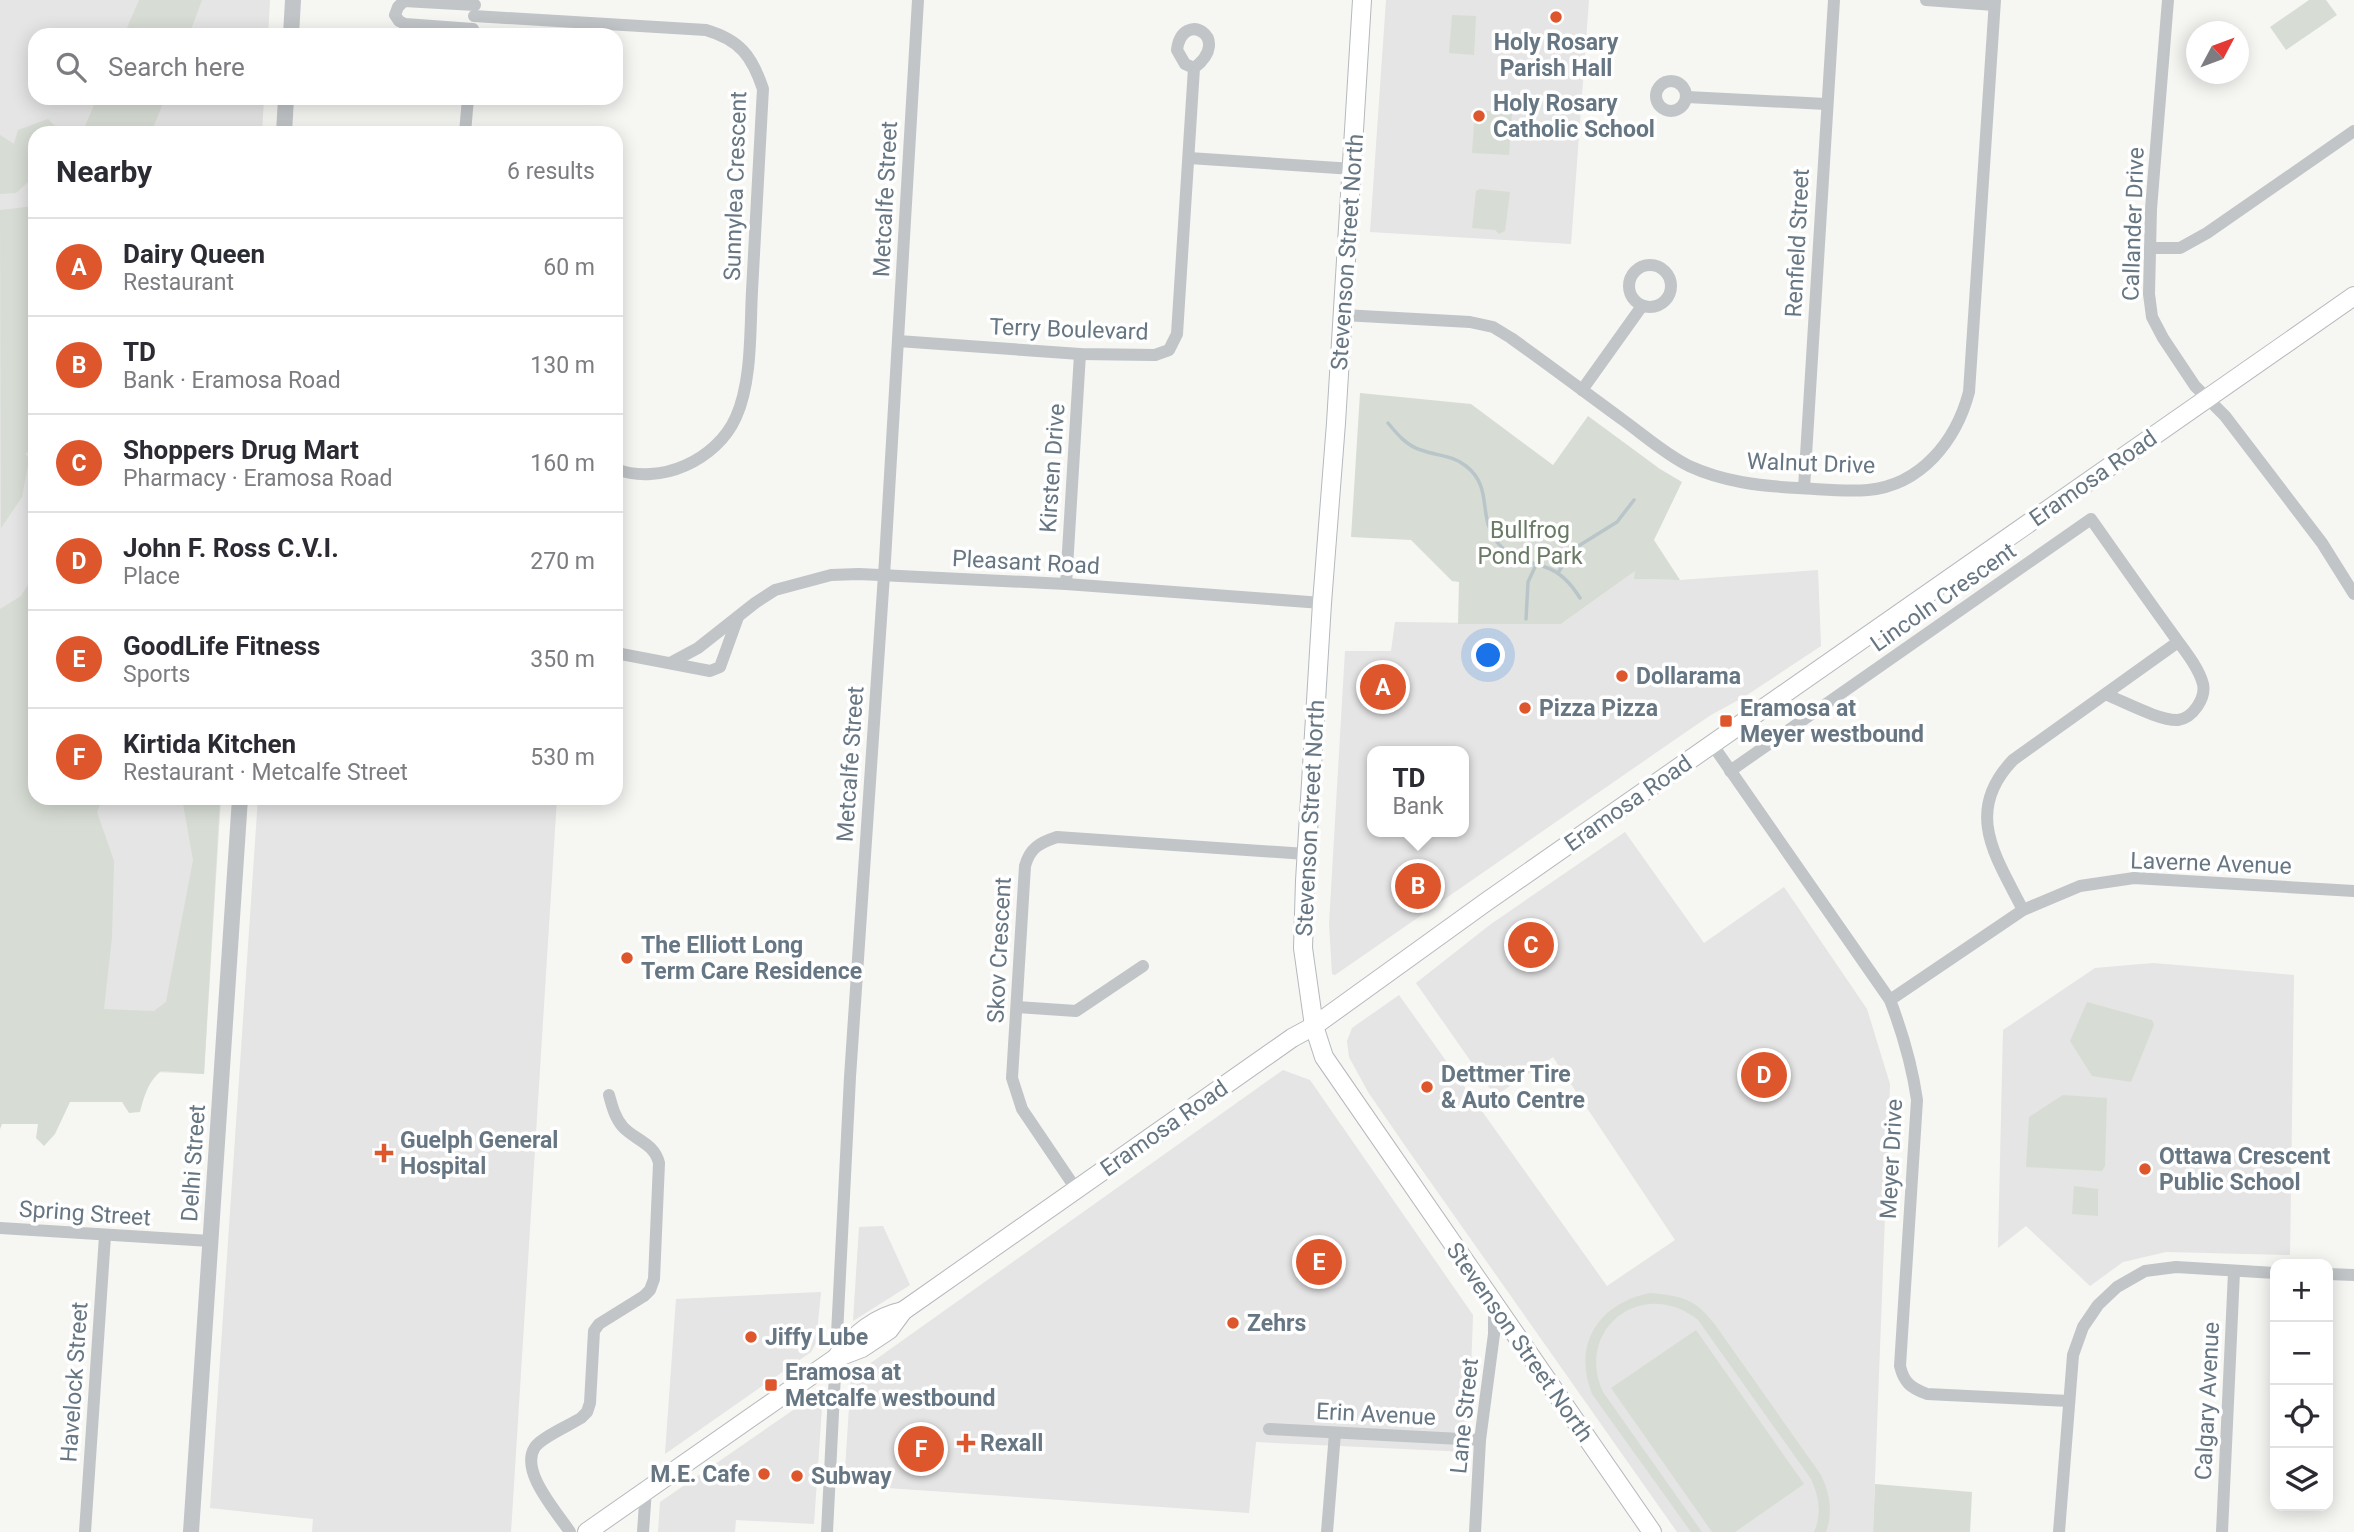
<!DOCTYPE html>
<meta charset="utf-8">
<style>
body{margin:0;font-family:Roboto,sans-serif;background:#f7f7f7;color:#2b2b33}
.controls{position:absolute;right:21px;bottom:21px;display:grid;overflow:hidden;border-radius:14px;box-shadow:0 4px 18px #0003}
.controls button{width:63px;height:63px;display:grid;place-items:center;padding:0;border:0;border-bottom:2px solid #e1e1e2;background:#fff;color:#2b2b33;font:35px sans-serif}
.compass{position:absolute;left:2186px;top:21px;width:63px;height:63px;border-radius:50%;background:#fff;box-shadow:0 4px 18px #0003;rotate:49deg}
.you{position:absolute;left:1489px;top:656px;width:24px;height:24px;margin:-18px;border:5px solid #fff;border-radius:50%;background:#1a73e8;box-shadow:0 0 0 10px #1a73e833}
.badge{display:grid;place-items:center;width:46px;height:46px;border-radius:50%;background:#de562b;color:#fff;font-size:23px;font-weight:700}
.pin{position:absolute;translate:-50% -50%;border:4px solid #fff;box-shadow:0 2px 7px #0006}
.popup{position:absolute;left:1367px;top:746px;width:102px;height:91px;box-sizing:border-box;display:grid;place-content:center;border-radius:14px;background:#fff;filter:drop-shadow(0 2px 5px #0005);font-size:23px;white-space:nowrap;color:#7c7c81}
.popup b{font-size:26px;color:#2b2b33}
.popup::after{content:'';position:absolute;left:50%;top:100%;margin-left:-14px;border:14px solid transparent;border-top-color:#fff}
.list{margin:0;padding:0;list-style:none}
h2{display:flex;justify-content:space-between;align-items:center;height:91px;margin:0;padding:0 28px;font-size:30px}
h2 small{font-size:23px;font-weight:400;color:#7c7c81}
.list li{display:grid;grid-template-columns:46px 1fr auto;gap:21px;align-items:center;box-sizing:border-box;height:98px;padding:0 28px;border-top:2px solid #e1e1e2}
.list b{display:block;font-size:26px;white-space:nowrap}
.list p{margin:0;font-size:23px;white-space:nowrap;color:#7c7c81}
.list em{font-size:23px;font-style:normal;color:#7c7c81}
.icon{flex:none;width:38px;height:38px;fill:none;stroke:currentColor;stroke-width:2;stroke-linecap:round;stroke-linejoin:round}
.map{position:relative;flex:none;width:2354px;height:1532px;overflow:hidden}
.search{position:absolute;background:#fff;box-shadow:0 4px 18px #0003;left:28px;top:28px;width:595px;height:77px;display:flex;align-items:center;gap:18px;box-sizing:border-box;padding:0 24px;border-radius:21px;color:#7c7c81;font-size:26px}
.panel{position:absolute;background:#fff;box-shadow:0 4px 18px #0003;left:28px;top:126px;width:595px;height:679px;border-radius:21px}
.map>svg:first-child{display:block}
.built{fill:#e4e5e4;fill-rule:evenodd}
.green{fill:#d7ddd4}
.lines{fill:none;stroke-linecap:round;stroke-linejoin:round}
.stream{stroke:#b9c5c9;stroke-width:3.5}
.secondary-casing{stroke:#b4b9bd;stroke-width:20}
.minor{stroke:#c1c5c8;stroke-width:12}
.tertiary{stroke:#c1c5c8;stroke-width:16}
.secondary{stroke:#fff;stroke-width:18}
.poi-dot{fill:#de562b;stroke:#fff;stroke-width:2.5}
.labels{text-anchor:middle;stroke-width:7;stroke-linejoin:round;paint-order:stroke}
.poi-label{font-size:23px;font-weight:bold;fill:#667683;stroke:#fff;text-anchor:start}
.street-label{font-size:23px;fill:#667683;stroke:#fff}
.park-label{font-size:23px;fill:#697a65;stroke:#fff}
</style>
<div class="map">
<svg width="2354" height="1532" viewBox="0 0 2354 1532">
<rect width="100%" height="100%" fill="#f6f6f3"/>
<g class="built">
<path d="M0 0H270L268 35H35V98H264L262 133H35V798H221L204 1074 0 1066Z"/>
<path d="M1386 0H1589L1571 244 1370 232Z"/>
<path d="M1636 570 1635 579 1680 580 1818 570 1821 646 1744 697 1711 715 1683 734 1335 975 1332 974 1329 924 1345 651H1391L1395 622 1561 624ZM1372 751H1464V832H1372Z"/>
<path d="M258 798H557L511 1532H312L313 1519 210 1508Z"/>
<path d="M1625 832 1704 943 1784 887 1867 1009 1890 1084 1873 1532H1677L1408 1150 1368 1092 1349 1057 1347 1041 1352 1028 1399 995 1607 1286 1675 1240 1553 1057 1495 1096 1416 983 1491 924Z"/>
<path d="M2153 963 2294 975 2290 1255 2166 1252 2123 1262 2090 1286 2026 1226 1998 1248 2003 1030 2095 968Z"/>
<path d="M1283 1070 1310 1080 1473 1315 1468 1452 1256 1442 1249 1513 844 1485 851 1377Z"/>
<path d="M883 1226 910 1285 853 1321 859 1227Z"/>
<path d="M821 1292 816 1343 811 1352 665 1454 676 1299Z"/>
<path d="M815 1395 822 1407 814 1524 736 1520 735 1532H658L660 1502Z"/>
</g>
<g class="green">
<path d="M139 0H202L189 35H124Z"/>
<path d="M2309 0H2326L2337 15 2286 50 2270 27Z"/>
<path d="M1452 15 1476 16 1474 55 1449 53Z"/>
<path d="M97 98H165L151 133H82Z"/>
<path d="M1475 110 1512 113 1509 155 1472 153Z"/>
<path d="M48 119 60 131 59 133H35V161L30 168 33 177 16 193 0 194V135L14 144 18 130Z"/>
<path d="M1480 189 1510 192 1505 231 1499 234 1495 230 1472 228 1476 191Z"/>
<path d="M35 206V451L25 453 29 459 22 497 1 528 0 210Z"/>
<path d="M1360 393 1471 404 1553 465 1588 416 1660 469 1682 482 1654 540 1680 580 1634 579 1635 571 1561 624H1458L1459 582 1452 581 1411 540 1351 537Z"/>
<path d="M35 574V798H103L97 812 114 861 112 937 104 1009 154 1011 166 1002 193 860 182 798H220L204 1074 161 1071C148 1082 144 1096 140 1112L129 1113 122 1102H70L55 1134 44 1146 36 1138 38 1124H2L0 1129V609L21 596Z"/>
<path d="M2087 1002 2152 1020 2154 1025 2131 1082 2092 1076 2070 1041Z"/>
<path d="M2063 1095 2107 1098 2105 1166 2102 1171 2026 1167 2029 1117Z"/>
<path d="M2074 1186 2098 1189V1216L2072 1214Z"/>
<path d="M1650 1293C1683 1296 1696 1299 1716 1326L1821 1475C1830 1494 1833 1512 1826 1532H1814C1822 1514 1819 1497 1811 1479L1698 1320C1643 1276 1574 1329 1603 1392L1702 1532H1691L1592 1394C1572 1344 1599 1303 1650 1293Z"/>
<path d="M1696 1330 1804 1484 1735 1532H1712L1611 1388Z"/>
<path d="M1875 1484 1972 1492 1970 1532H1873Z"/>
</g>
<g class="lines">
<g class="stream">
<path d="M1388 423C1397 434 1407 446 1421 450 1437 456 1452 455 1466 466 1493 487 1478 515 1495 539 1507 558 1525 560 1545 567 1561 572 1572 585 1580 598"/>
<path d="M1558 573 1572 550 1617 522 1634 500"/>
<path d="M1526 619 1528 582 1536 565"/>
</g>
<g class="secondary-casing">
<g id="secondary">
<path d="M1362 0 1336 423 1322 603 1305 881 1303 948 1314 1026 1324 1057 1652 1532"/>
<path d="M838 1355C856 1334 875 1317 903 1311"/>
<path d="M587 1532 836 1358 862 1348 889 1330 903 1311 1292 1038 1314 1026 1486 902 2354 296"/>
</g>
</g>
<g class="minor">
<path d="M1926 0 1994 5"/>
<path d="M2168 0 2151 209 2149 294 2152 317 2163 338 2195 386 2225 416 2322 543 2354 594"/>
<path d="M474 16 706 30C740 40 752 56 763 89 759 156 756 223 752 291 750 329 752 382 736 417 717 460 660 486 616 469"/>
<path d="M473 29 405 24 399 21 395 15 398 7 404 1 475 5"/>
<circle cx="1671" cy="96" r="15"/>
<path d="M1687 97 1826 104"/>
<path d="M465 133 468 98"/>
<path d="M1189 158 1353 169"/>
<path d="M2150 248H2180L2207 233 2354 131"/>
<circle cx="1650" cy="286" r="21"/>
<path d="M1343 315 1470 322 1493 327 1511 338C1549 365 1586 393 1623 420 1645 436 1665 454 1689 466 1724 482 1760 486 1798 488 1821 489 1845 492 1868 490 1921 485 1956 441 1969 392L1995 0"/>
<path d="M898 341 1080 354 1155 355 1169 350 1177 334 1194 68C1234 38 1182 8 1177 50L1185 64 1194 68"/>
<path d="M1582 390 1642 306"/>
<path d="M1804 488 1834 0"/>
<path d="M1066 584 1080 354"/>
<path d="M616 653 710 671 720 667 738 617"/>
<path d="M672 662 698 648 755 603 775 590 831 575 859 574 1066 584 1322 603"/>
<path d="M1712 744 1890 1000C1903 1034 1912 1065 1917 1100L1900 1366C1904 1383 1911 1388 1927 1394L2069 1401"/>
<path d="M1730 771 2091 519C2117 556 2143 593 2169 629 2180 645 2198 665 2203 684 2206 698 2193 718 2178 720 2160 721 2125 702 2107 695"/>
<path d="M2023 910C1996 857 1963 812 2013 760L2178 642"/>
<path d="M1890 1000 2023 910 2080 886 2134 878 2354 891"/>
<path d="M1017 1007 1076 1011 1143 966"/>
<path d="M1076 1189 1022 1109 1012 1078 1025 866C1030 848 1039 843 1057 837L1306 854"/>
<path d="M0 1228 210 1241"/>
<path d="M2328 1274 2354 1275"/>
<path d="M1269 1429 1480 1440"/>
<path d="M85 1532 105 1236"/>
<path d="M570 1532C557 1512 519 1471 535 1447 542 1437 570 1425 581 1418L587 1412 590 1403 594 1331 599 1324 644 1296 650 1290 654 1279 659 1163C654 1143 635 1140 623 1127 615 1118 612 1106 609 1095"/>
<path d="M643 1532 646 1489"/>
<path d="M827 1532 850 1077 885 560 918 0"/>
<path d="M1327 1532 1335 1433"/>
<path d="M1475 1532 1480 1440 1494 1334V1304"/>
<path d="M2059 1532 2073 1355 2083 1327 2098 1305 2117 1287 2145 1271 2176 1267 2275 1273"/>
<path d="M2222 1532 2234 1272"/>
</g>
<g class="tertiary">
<path d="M291 35 293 0"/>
<path d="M284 133 286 98"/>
<path d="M191 1532 240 798"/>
</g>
<use href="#secondary" class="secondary"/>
</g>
<g class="poi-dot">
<circle cx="1556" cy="17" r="7"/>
<circle cx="1479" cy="116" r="7"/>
<circle cx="1622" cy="676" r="7"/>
<circle cx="1525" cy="708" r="7"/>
<rect x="1719" y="714" width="14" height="14" rx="3.5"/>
<circle cx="627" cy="958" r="7"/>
<circle cx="1427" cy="1087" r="7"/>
<path d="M380.5 1142.5h7v7h7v7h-7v7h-7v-7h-7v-7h7z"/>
<circle cx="2145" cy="1169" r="7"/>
<circle cx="1233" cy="1323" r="7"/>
<circle cx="751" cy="1337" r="7"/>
<rect x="764" y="1378" width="14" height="14" rx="3.5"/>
<path d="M962.5 1432.5h7v7h7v7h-7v7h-7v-7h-7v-7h7z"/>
<circle cx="764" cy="1474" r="7"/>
<circle cx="797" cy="1476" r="7"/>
</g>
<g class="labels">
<g class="poi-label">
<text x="1556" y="50" text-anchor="middle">Holy Rosary<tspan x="1556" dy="26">Parish Hall</tspan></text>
<text x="1493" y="111">Holy Rosary<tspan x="1493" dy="26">Catholic School</tspan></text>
<text x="1636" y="684">Dollarama</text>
<text x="1539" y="716">Pizza Pizza</text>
<text x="1740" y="716">Eramosa at<tspan x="1740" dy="26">Meyer westbound</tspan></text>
<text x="641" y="953">The Elliott Long<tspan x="641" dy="26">Term Care Residence</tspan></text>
<text x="1441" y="1082">Dettmer Tire<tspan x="1441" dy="26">&amp; Auto Centre</tspan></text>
<text x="400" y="1148">Guelph General<tspan x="400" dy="26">Hospital</tspan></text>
<text x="2159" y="1164">Ottawa Crescent<tspan x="2159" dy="26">Public School</tspan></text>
<text x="1247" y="1331">Zehrs</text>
<text x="765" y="1345">Jiffy Lube</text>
<text x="785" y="1380">Eramosa at<tspan x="785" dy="26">Metcalfe westbound</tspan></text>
<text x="980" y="1451">Rexall</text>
<text x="750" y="1482" text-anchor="end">M.E. Cafe</text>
<text x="811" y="1484">Subway</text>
</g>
<g class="street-label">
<text transform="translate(735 186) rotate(-88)" y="8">Sunnylea Crescent</text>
<text transform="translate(885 199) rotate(-87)" y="8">Metcalfe Street</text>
<text transform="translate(2133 224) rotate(-88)" y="8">Callander Drive</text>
<text transform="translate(1797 243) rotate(-87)" y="8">Renfield Street</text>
<text transform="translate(1347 252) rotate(-86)" y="8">Stevenson Street North</text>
<text transform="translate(1069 329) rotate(2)" y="8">Terry Boulevard</text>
<text transform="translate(1811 463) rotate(2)" y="8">Walnut Drive</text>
<text transform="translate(1052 468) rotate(-86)" y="8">Kirsten Drive</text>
<text transform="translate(2093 478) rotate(-35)" y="8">Eramosa Road</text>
<text transform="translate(1026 562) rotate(3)" y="8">Pleasant Road</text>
<text transform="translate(1943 597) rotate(-35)" y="8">Lincoln Crescent</text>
<text transform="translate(850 764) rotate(-86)" y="8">Metcalfe Street</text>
<text transform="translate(1628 803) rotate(-35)" y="8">Eramosa Road</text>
<text transform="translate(1310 818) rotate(-87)" y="8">Stevenson Street North</text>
<text transform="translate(2211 863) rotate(2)" y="8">Laverne Avenue</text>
<text transform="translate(999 950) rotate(-87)" y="8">Skov Crescent</text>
<text transform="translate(1164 1128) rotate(-35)" y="8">Eramosa Road</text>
<text transform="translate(1891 1159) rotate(-87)" y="8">Meyer Drive</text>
<text transform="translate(193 1163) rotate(-86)" y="8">Delhi Street</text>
<text transform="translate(85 1213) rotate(4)" y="8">Spring Street</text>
<text transform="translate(1520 1342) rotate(55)" y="8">Stevenson Street North</text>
<text transform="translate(74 1382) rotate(-86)" y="8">Havelock Street</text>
<text transform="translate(2207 1401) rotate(-87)" y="8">Calgary Avenue</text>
<text transform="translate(1376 1414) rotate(3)" y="8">Erin Avenue</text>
<text transform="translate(1464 1416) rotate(-84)" y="8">Lane Street</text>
</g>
<g class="park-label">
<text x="1530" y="538">Bullfrog<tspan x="1530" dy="26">Pond Park</tspan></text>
</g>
</g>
</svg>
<div class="controls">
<button>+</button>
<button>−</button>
<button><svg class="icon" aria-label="locate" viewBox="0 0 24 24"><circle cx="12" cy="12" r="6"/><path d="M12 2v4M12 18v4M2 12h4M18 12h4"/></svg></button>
<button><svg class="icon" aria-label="layers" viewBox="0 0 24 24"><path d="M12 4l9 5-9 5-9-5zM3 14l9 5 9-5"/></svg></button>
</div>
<svg class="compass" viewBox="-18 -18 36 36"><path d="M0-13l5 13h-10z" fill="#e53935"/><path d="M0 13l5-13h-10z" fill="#7c7c81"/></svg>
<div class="you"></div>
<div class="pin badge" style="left:1383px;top:687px">A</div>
<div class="pin badge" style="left:1418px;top:886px">B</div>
<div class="popup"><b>TD</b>Bank</div>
<div class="pin badge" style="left:1531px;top:945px">C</div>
<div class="pin badge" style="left:1764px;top:1075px">D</div>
<div class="pin badge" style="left:1319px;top:1262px">E</div>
<div class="pin badge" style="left:921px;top:1449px">F</div>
<div class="search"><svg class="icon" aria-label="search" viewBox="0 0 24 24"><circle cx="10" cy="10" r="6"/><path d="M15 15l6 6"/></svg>Search here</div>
<section class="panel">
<h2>Nearby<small>6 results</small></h2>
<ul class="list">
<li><span class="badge">A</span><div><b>Dairy Queen</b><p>Restaurant</p></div><em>60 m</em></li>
<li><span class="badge">B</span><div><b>TD</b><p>Bank · Eramosa Road</p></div><em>130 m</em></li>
<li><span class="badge">C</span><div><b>Shoppers Drug Mart</b><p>Pharmacy · Eramosa Road</p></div><em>160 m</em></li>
<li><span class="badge">D</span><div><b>John F. Ross C.V.I.</b><p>Place</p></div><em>270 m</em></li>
<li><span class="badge">E</span><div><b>GoodLife Fitness</b><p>Sports</p></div><em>350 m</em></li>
<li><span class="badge">F</span><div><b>Kirtida Kitchen</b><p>Restaurant · Metcalfe Street</p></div><em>530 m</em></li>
</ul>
</section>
</div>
